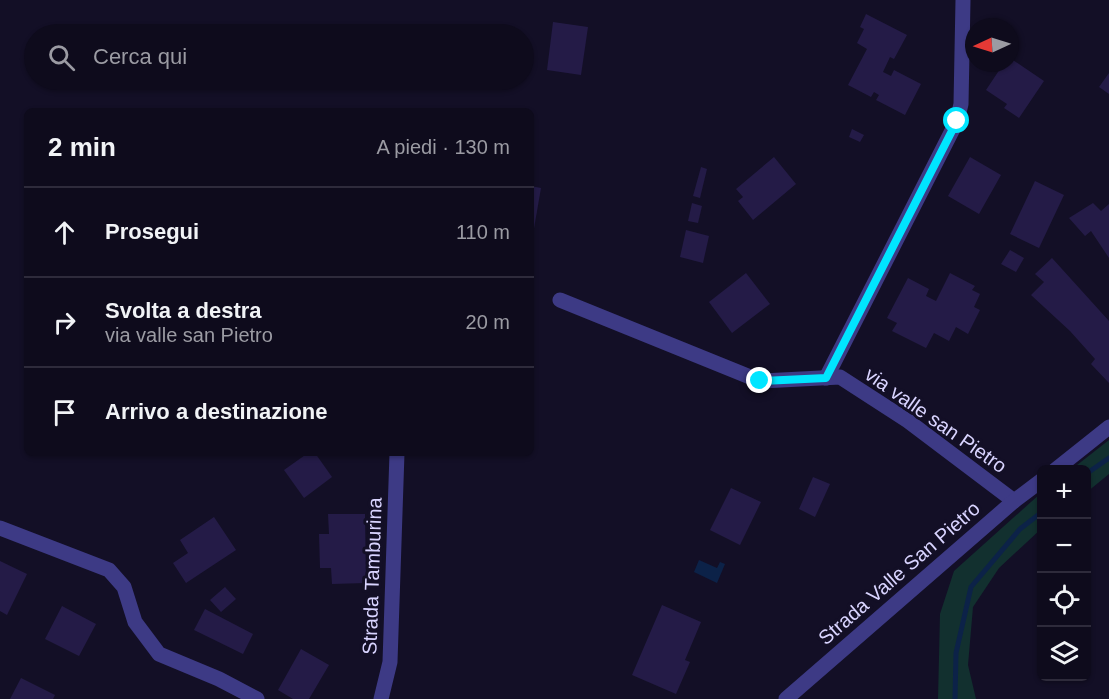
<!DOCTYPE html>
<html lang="it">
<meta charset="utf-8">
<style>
body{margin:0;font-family:Arial,sans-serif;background:#171425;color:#f1f3f6}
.controls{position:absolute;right:18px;bottom:18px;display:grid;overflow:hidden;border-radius:9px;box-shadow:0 2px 4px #0004}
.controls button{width:54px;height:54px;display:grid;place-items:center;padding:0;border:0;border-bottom:2px solid #2e2b3b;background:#0e0b1c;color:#f1f3f6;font:30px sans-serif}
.compass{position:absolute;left:965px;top:18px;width:54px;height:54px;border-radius:50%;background:#0e0b1c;box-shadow:0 2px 4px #0004;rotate:266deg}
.stop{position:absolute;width:18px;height:18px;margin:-14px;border:4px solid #00e5ff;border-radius:50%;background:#fff}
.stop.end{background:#00e5ff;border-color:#fff;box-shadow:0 2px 6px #0008}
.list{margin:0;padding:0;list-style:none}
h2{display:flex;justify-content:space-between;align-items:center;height:78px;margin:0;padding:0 24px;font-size:26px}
h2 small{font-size:20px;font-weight:400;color:#9b9ba3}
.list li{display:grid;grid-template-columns:39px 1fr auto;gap:18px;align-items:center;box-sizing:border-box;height:90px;padding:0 24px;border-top:2px solid #2e2b3b}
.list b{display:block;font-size:22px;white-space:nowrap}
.list p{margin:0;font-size:20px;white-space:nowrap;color:#9b9ba3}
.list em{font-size:20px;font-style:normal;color:#9b9ba3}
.icon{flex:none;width:33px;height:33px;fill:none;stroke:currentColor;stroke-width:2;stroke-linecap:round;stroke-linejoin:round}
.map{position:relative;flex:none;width:1109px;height:699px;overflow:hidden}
.search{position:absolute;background:#0e0b1c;box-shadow:0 2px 4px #0004;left:24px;top:24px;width:510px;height:66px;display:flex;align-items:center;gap:15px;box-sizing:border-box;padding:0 21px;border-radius:33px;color:#9b9ba3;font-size:22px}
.panel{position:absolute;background:#0e0b1c;box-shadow:0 2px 4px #0004;left:24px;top:108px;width:510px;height:348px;border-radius:9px}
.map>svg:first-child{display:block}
.green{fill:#12302f}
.water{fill:#0c2248}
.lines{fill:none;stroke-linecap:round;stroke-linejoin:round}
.stream{stroke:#0c2248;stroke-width:5}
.building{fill:#241b47}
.minor{stroke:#3d3a85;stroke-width:15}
.tertiary{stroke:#3d3a85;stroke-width:15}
.route{stroke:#00e5ff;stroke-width:8}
.labels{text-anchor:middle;stroke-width:6;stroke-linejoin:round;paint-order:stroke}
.street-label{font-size:20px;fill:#d9d4ff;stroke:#130f26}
</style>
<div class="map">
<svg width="1109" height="699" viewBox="0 0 1109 699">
<rect width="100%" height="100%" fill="#130f26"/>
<g class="green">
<path d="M1109 440V474L1087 492 1086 470 1072 469Z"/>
<path d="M1041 493V529L999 568 973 607 968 665 976 699H938L940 614 954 571Z"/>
</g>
<path class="water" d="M699 560 717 568 720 562 725 564 717 583 694 572Z"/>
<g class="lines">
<g class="stream">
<path d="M1086 474 1109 458"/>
<path d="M955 699 956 653 971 587 1020 529 1042 512"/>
</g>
</g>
<g class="building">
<path d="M866 14 907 35 894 59 890 57 883 72 891 76 894 70 921 84 905 115 876 100 879 95 874 92 871 97 848 85 867 49 857 43 864 29 860 27Z"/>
<path d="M553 22 588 27 581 75 547 70Z"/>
<path d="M1010 58 1044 81 1019 118 1004 108 1007 104 986 90 1004 63H1010Z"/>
<path d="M1109 73V94L1099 87Z"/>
<path d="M852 129 864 135 860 142 849 137Z"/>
<path d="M774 157 796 184 753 220 738 201 743 197 736 189Z"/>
<path d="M970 157 1001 175 979 214 948 196Z"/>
<path d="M701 167 707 169 700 198 693 196Z"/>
<path d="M1035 181 1064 195 1039 248 1010 234Z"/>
<path d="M531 186 541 188 532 240H531Z"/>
<path d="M692 203 702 206 698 223 688 221Z"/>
<path d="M1093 203 1101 211 1109 204V258L1091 231 1085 236 1069 218Z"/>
<path d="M686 230 709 236 703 263 680 257Z"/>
<path d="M1010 250 1024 258 1016 272 1001 264Z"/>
<path d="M1052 258 1109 321V383L1091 364 1095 359 1070 331 1031 295 1044 282 1035 274Z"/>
<path d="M746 273 770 304 732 333 709 302Z"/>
<path d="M950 273 975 286 972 290 980 294 974 307 980 310 968 334 956 327 949 341 934 333 926 348 892 331 897 323 887 318 908 278 929 289 926 296 936 301Z"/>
<path d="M308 453H315L332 477 304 498 284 470Z"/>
<path d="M813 477 830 484 815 517 799 509Z"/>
<path d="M731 488 761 502 740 545 710 530Z"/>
<path d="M328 514H365L366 583 332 584 331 568H320L319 534H329Z"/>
<path d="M214 517 236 550 186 583 173 563 188 553 180 540Z"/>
<path d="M0 561 27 574 7 615 0 611Z"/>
<path d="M225 587 236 599 221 612 210 600Z"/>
<path d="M662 605 701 622 685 660 690 662 676 694 632 675Z"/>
<path d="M62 606 96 624 79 656 45 639Z"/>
<path d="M205 609 253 634 243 654 194 630Z"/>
<path d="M301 649 329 665 309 699H293L278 690Z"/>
<path d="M21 678 55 695 53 699H10Z"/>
</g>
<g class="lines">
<g class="minor">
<path d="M560 300 760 381 840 377 908 421 1014 501"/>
<path d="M826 378 957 121 961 104 963 0"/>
<path d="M0 528 109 570 124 587 135 622 159 654 219 679 257 699"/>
<path d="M381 699 390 662 397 453"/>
</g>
<g class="tertiary">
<path d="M1055 470 1109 427"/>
<path d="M786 699 1014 501 1042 480"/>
</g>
</g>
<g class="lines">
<path class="route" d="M760 381 826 378 957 121"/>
</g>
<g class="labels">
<g class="street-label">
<text transform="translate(936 420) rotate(35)" y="7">via valle san Pietro</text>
<text transform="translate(899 573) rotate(-41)" y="7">Strada Valle San Pietro</text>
<text transform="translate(372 576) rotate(-88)" y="7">Strada Tamburina</text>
</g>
</g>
</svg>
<div class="controls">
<button>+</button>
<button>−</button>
<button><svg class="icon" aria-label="locate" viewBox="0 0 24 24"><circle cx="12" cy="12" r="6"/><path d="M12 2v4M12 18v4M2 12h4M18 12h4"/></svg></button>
<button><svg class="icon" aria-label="layers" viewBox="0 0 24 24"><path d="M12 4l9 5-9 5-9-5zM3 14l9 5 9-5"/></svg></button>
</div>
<svg class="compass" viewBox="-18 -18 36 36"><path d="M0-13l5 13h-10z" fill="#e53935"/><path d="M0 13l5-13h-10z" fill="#9b9ba3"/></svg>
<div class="stop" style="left:957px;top:121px"></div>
<div class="stop end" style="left:760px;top:381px"></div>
<div class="search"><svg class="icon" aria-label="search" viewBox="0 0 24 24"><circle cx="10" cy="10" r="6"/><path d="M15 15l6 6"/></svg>Cerca qui</div>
<section class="panel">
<h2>2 min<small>A piedi · 130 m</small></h2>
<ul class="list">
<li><svg class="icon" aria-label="ahead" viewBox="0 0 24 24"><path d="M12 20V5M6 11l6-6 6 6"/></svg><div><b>Prosegui</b></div><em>110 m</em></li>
<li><svg class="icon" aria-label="right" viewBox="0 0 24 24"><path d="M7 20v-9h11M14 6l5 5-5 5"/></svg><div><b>Svolta a destra</b><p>via valle san Pietro</p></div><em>20 m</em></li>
<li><svg class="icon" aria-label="arrive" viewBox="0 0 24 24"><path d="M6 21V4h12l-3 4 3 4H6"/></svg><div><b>Arrivo a destinazione</b></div></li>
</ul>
</section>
</div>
